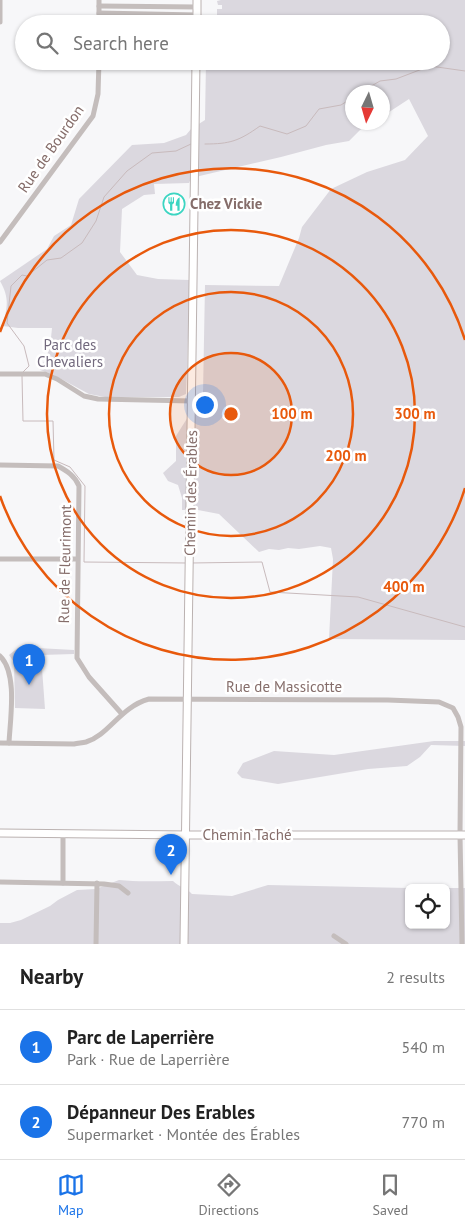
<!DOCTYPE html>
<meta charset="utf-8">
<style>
body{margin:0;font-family:"PT Sans",sans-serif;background:#f2f2f2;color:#222}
.controls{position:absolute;right:15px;bottom:15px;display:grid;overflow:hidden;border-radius:8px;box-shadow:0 1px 4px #0004}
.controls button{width:45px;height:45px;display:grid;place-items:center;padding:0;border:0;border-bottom:1px solid #e0e0e0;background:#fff;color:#222;font:25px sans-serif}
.compass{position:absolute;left:345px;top:85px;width:45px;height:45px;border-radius:50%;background:#fff;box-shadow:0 1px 4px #0004;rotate:185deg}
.you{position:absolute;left:204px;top:404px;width:18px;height:18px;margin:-12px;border:4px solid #fff;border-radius:50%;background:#1a73e8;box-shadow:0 0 0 8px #1a73e833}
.badge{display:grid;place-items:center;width:32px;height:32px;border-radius:50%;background:#1a73e8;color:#fff;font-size:16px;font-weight:700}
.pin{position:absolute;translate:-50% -41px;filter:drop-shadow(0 1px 2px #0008)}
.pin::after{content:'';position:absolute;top:26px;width:18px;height:15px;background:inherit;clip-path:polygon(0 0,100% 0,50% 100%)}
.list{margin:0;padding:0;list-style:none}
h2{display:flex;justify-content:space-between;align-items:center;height:65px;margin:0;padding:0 20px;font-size:21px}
h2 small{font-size:16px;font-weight:400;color:#767676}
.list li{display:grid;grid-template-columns:32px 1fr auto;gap:15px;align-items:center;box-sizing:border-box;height:75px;padding:0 20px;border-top:1px solid #e0e0e0}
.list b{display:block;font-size:19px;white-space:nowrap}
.list p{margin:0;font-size:16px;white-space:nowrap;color:#767676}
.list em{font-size:16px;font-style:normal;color:#767676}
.icon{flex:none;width:28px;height:28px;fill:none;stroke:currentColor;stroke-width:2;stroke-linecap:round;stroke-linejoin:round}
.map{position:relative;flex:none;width:465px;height:944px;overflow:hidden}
.search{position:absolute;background:#fff;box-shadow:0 1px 4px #0004;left:15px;right:15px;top:15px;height:55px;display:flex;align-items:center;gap:12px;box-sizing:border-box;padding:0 18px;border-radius:28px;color:#767676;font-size:19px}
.sheet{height:215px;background:#fff}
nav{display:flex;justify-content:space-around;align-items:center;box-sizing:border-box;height:70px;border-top:1px solid #e0e0e0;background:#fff;font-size:14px;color:#767676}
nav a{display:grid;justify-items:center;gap:2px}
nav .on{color:#1a73e8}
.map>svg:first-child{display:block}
.green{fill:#dbd8df}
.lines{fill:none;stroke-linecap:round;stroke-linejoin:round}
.stream{stroke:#c8babc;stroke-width:1}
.secondary-casing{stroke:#bbb2b1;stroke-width:9}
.street{stroke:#c4bdbc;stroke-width:5}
.secondary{stroke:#fff;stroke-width:7}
.ring{fill:none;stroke:#e8590c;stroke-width:2.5}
.labels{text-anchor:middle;stroke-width:5;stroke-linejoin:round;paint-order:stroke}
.street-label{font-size:15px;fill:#856d6a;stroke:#fff}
.poi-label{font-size:15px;font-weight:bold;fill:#856d6a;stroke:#fff;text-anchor:start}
.park-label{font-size:15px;fill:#72697d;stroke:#fff}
.centre{fill:#e8590c;stroke:#fff;stroke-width:2.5}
.ring-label{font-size:15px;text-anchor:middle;font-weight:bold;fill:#e8590c;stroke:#fff;stroke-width:5;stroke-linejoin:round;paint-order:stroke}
</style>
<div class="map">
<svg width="465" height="944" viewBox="0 0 465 944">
<rect width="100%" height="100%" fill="#f7f7f9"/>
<g class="green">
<path d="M221 0H465V640L329 639 333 559 331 548 320 546 299 549 288 548 279 550 269 549 259 552 219 514 198 510H182V498L178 485 168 481 163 473 176 461V436L203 393 205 285 279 286 299 238 302 227 331 189 367 172 405 160 428 136 409 99 383 116 382 92H352V122L372 123 360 130 349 141 326 145 281 157 191 178 189 183 154 184 155 194 144 195 122 209 120 252 137 275 158 279 190 280 186 394 179 397H105L89 394 52 374 40 370 50 348 52 328H18L3 326C7 306 10 299 0 281L47 249 54 236 71 225 79 199 132 145 164 143 186 135 191 129 205 120 206 61H441V24H205L204 21H217V9H222V5H218L217 1Z"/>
<path d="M19 647 74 650V654L41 655 45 709 15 708 14 662 9 655Z"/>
<path d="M434 741H465V746L431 745 420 757 407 766 368 769 278 784 242 778 237 773 243 763 274 751 334 755Z"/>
<path d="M119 880C137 882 155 881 173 881 179 887 187 888 192 894L232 896 268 885 409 888V925H446V888H465V944H0V923H10L21 920 50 906 58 900 77 890 96 889Z"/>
</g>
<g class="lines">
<g class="stream">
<path d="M361 92 380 81 396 79 430 66 465 71"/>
<path d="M205 144C230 144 239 141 260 126L287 134 306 126 319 109 341 105 352 98"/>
<path d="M23 372 29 366 24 346 7 323 11 286 22 275 27 276 47 260 61 258 82 243 96 221 104 197 127 171 152 153 176 151 191 144"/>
<path d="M22 376 23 421H53L54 460 70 467 85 486 84 562 187 563"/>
<path d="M191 563 262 562 270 592 358 597 465 627"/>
</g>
<g class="secondary-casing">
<g id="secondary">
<path d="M197 24V0"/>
<path d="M0 833 189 835H465"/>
<path d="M184 944 196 61"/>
</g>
</g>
<g class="street">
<path d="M99 6 197 7"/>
<path d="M99 13 197 15"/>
<path d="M0 22V0"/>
<path d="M99 24V0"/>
<path d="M0 242 93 116 98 94 99 61"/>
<path d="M0 374H45L57 379 84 396 98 399 192 401"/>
<path d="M0 465 58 466C67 471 75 476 79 486L77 658 89 677 122 714"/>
<path d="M0 559H77"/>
<path d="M0 656C18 673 10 720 9 743"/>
<path d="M0 743 74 744C78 743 82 743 86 742 109 735 120 707 149 699L388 700 439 702 453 708 458 717 461 727 460 835 462 944"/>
<path d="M63 833V883"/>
<path d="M0 882 104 884 119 886 128 893"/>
<path d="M334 936 346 944"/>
<path d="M96 944 97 883"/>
</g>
<use href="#secondary" class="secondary"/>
</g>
<circle cx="231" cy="414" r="61" fill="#e8590c" fill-opacity=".12"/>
<g class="ring">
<circle cx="231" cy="414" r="61"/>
<circle cx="231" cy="414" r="122"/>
<circle cx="231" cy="414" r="184"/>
<path d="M465 488A245 245 0 0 1 0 496M0 332A245 245 0 0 1 465 340"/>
</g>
<defs>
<g id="restaurant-ring" transform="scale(1.125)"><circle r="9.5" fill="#fff" stroke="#3bd5c2" stroke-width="1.5"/><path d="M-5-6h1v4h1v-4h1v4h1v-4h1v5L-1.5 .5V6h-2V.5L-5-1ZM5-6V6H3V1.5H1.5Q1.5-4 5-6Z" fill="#3bd5c2"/></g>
</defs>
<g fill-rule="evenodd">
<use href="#restaurant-ring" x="174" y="204"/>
</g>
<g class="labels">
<g class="street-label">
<text transform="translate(51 149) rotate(-55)" y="5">Rue de Bourdon</text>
<text transform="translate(191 493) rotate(-89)" y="5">Chemin des Érables</text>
<text transform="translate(65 564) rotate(-89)" y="5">Rue de Fleurimont</text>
<text x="284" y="692">Rue de Massicotte</text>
<text x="247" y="840">Chemin Taché</text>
</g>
<g class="poi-label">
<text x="190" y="209">Chez Vickie</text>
</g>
<g class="park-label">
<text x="70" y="350">Parc des<tspan x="70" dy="17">Chevaliers</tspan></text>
</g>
</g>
<circle cx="231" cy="414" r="8" class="centre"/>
<g class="ring-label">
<text x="292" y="419">100 m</text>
<text x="415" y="419">300 m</text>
<text x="346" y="461">200 m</text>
<text x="404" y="592">400 m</text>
</g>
</svg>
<div class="controls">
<button><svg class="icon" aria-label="locate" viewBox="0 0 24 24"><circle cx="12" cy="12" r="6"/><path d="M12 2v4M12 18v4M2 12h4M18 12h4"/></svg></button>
</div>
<svg class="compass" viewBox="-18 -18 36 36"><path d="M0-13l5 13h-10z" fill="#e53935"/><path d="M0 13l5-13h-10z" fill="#767676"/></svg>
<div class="you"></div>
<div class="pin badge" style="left:29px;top:685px">1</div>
<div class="pin badge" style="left:171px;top:875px">2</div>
<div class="search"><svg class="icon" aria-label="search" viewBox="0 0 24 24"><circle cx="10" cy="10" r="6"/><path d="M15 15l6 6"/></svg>Search here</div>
</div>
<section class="sheet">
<h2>Nearby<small>2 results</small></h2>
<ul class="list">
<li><span class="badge">1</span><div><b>Parc de Laperrière</b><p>Park · Rue de Laperrière</p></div><em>540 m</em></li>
<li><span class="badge">2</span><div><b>Dépanneur Des Erables</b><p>Supermarket · Montée des Érables</p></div><em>770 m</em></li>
</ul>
</section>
<nav>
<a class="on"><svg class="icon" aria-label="map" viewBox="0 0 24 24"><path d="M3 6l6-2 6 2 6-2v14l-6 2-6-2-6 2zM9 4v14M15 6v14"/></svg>Map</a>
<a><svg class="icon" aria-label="directions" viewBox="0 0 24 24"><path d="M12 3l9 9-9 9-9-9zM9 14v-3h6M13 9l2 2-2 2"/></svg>Directions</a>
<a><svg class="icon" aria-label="saved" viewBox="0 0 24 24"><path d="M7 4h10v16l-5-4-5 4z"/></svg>Saved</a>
</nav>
